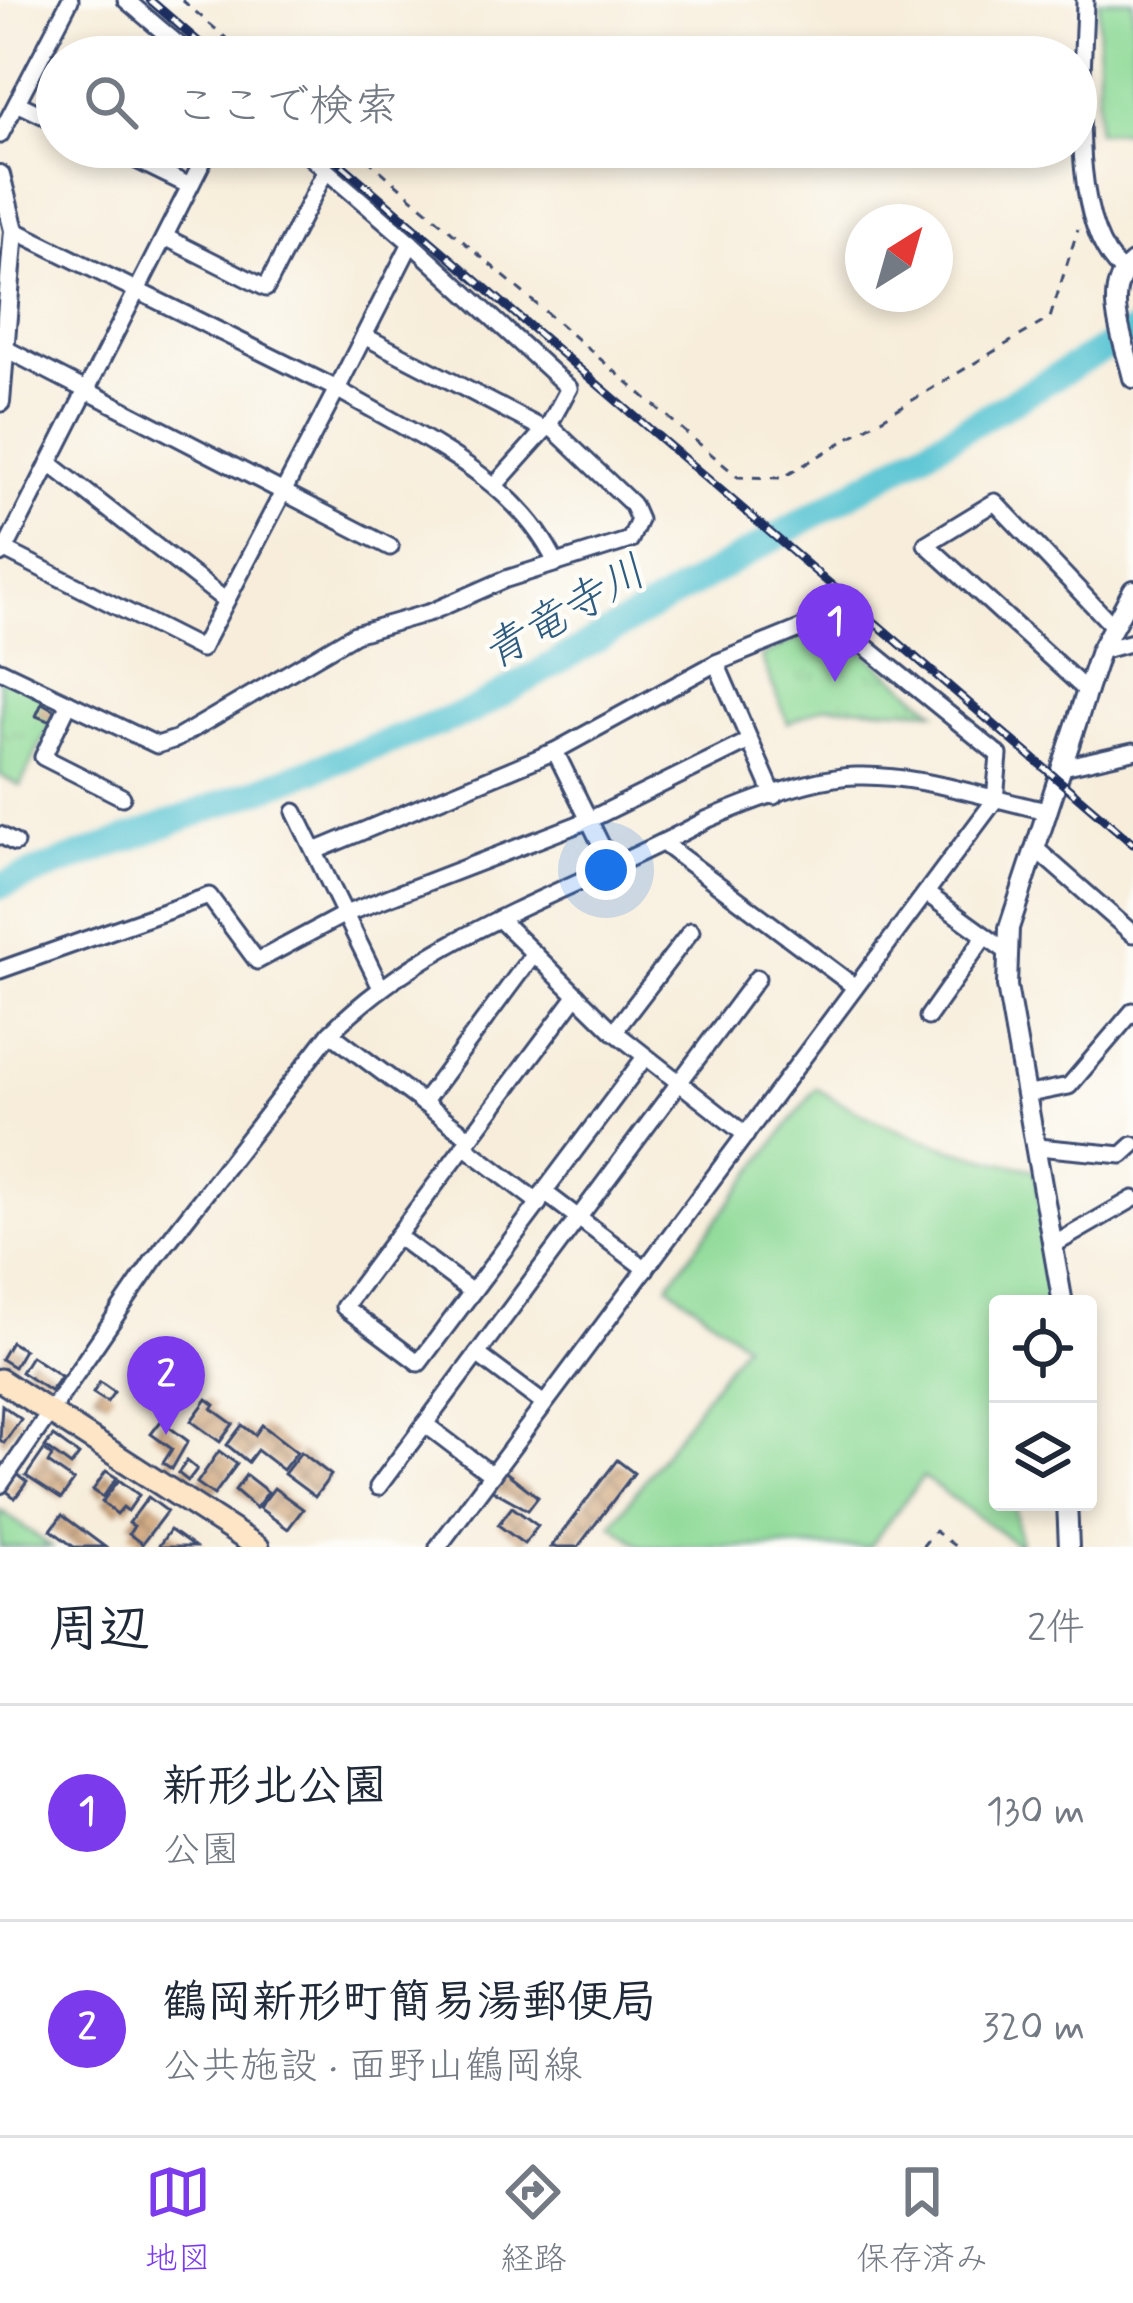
<!DOCTYPE html>
<html lang="ja">
<meta charset="utf-8">
<style>
body{margin:0;font-family:Mynerve,"Klee One",sans-serif;background:#f2f2f3;color:#1f2937}
.controls{position:absolute;right:36px;bottom:36px;display:grid;overflow:hidden;border-radius:12px;box-shadow:0 6px 18px #0003}
.controls button{width:108px;height:108px;display:grid;place-items:center;padding:0;border:0;border-bottom:3px solid #e0e1e3;background:#fff;color:#1f2937;font:60px sans-serif}
.compass{position:absolute;left:845px;top:204px;width:108px;height:108px;border-radius:50%;background:#fff;box-shadow:0 6px 18px #0003;rotate:37deg}
.you{position:absolute;left:606px;top:870px;width:42px;height:42px;margin:-30px;border:9px solid #fff;border-radius:50%;background:#1a73e8;box-shadow:0 0 0 18px #1a73e833}
.badge{display:grid;place-items:center;width:78px;height:78px;border-radius:50%;background:#7c3aed;color:#fff;font-size:39px;font-weight:700}
.pin{position:absolute;translate:-50% -99px;filter:drop-shadow(0 3px 6px #0008)}
.pin::after{content:'';position:absolute;top:63px;width:42px;height:36px;background:inherit;clip-path:polygon(0 0,100% 0,50% 100%)}
.list{margin:0;padding:0;list-style:none}
h2{display:flex;justify-content:space-between;align-items:center;height:156px;margin:0;padding:0 48px;font-size:51px}
h2 small{font-size:39px;font-weight:400;color:#747a83}
.list li{display:grid;grid-template-columns:78px 1fr auto;gap:36px;align-items:center;box-sizing:border-box;height:216px;padding:0 48px;border-top:3px solid #e0e1e3}
.list b{display:block;font-size:45px;white-space:nowrap}
.list p{margin:0;font-size:39px;white-space:nowrap;color:#747a83}
.list em{font-size:39px;font-style:normal;color:#747a83}
.icon{flex:none;width:66px;height:66px;fill:none;stroke:currentColor;stroke-width:2;stroke-linecap:round;stroke-linejoin:round}
.map{position:relative;flex:none;width:1133px;height:1547px;overflow:hidden}
.search{position:absolute;background:#fff;box-shadow:0 6px 18px #0003;left:36px;right:36px;top:36px;height:132px;display:flex;align-items:center;gap:30px;box-sizing:border-box;padding:0 42px;border-radius:66px;color:#747a83;font-size:45px}
.sheet{height:588px;background:#fff}
nav{display:flex;justify-content:space-around;align-items:center;box-sizing:border-box;height:168px;border-top:3px solid #e0e1e3;background:#fff;font-size:33px;color:#747a83}
nav a{display:grid;justify-items:center;gap:6px}
nav .on{color:#7c3aed}
.map>svg:first-child{display:block}
.grass{fill:#8eda97;stroke:#54847a;stroke-width:3}
.park{fill:url(#park-tufts);stroke:#54847a;stroke-width:3}
.lines{fill:none;stroke-linecap:round;stroke-linejoin:round}
.river{stroke:#59c4d3;stroke-width:27}
.building{fill:url(#building-cross-hatch)}
.minor-casing{stroke:#3c4c71;stroke-width:21}
.tertiary-casing{stroke:#3c4c71;stroke-width:24}
.secondary-casing{stroke:#3c4c71;stroke-width:27}
.path{stroke:#3c4c71;stroke-width:3;stroke-dasharray:9 9;stroke-linecap:butt}
.minor{stroke:#fff;stroke-width:15}
.tertiary{stroke:#fff;stroke-width:18}
.secondary{stroke:#fde5c5;stroke-width:21}
.rail-casing{stroke:#1b2f5e;stroke-width:9}
.rail{stroke:#fdfcf7;stroke-width:4.5;stroke-dasharray:14;stroke-linecap:butt}
.labels{text-anchor:middle;stroke-width:9;stroke-linejoin:round;paint-order:stroke}
.water-label{font-size:45px;font-style:italic;fill:#2e5c81;stroke:#fdfcf7}
</style>
<div class="map">
<svg width="1133" height="1547" viewBox="0 0 1133 1547">
<defs>
<pattern id="park-tufts" width="24" height="20" patternUnits="userSpaceOnUse" patternTransform="scale(3)"><rect width="24" height="20" fill="#8eda97"/><path d="M3 7l-1-3M5 7V3M7 7l1-3M15 17l-1-3M17 17v-4M19 17l1-3" fill="none" stroke="#7abb85"/></pattern>
<pattern id="building-cross-hatch" width="8" height="8" patternUnits="userSpaceOnUse" patternTransform="scale(3)"><rect width="8" height="8" fill="#d2ac85"/><path d="M0 0l8 8M0 8l8-8" fill="none" stroke="#aa8c70"/></pattern>
</defs>
<rect width="100%" height="100%" fill="#fdfcf7"/>
<filter id="ink" filterUnits="userSpaceOnUse"><feTurbulence type="fractalNoise" baseFrequency=".00833" numOctaves="2"/><feDisplacementMap in="SourceGraphic" scale="24" xChannelSelector="R" yChannelSelector="G"/><feConvolveMatrix kernelMatrix="1 2 1 2 8 2 1 2 1" color-interpolation-filters="sRGB"/></filter>
<filter id="wash" filterUnits="userSpaceOnUse"><feTurbulence type="fractalNoise" baseFrequency=".004" numOctaves="4" result="noise"/><feDisplacementMap in="SourceGraphic" scale="48" xChannelSelector="R" yChannelSelector="G"/><feGaussianBlur stdDeviation="2.7" result="paint"/><feColorMatrix in="noise" values="0 0 0 0 0 0 0 0 0 0 0 0 0 0 0 0 0 1.4 0 .05"/><feComposite in="paint" operator="in"/></filter>
<g filter="url(#wash)">
<rect width="100%" height="100%" fill="#f7edda"/>
<g class="grass">
<path d="M1099 0H1133V131L1097 132Z"/>
<path d="M816 1088C885 1132 957 1153 1035 1170L1058 1304H998V1344L991 1345 998 1396V1502H1014L1020 1547 923 1477 869 1547H642L612 1525 744 1343 668 1285Z"/>
<path d="M0 1510 52 1547H0Z"/>
</g>
<g class="park">
<path d="M829 623 935 711 826 706 788 723 761 657Z"/>
<path d="M0 674 52 701 57 711 20 786 0 775Z"/>
</g>
<g class="lines">
<path class="river" d="M0 886 474 710 1133 332"/>
</g>
<g id="blocks">
<g class="building">
<path d="M42 703 56 711 51 722 36 716Z"/>
<path d="M11 1342 24 1350 14 1367 1 1359Z"/>
<path d="M31 1356 61 1376 50 1391 21 1372Z"/>
<path d="M100 1382 114 1392 107 1402 93 1393Z"/>
<path d="M207 1399 215 1405 212 1409 233 1424 220 1442 191 1421Z"/>
<path d="M2 1405 21 1419 4 1443 0 1440Z"/>
<path d="M161 1421 188 1441 172 1469 163 1463 172 1449 151 1434Z"/>
<path d="M242 1425 255 1435 262 1425 297 1452 283 1470 257 1450 248 1462 227 1445Z"/>
<path d="M53 1436 79 1455 71 1466 45 1447Z"/>
<path d="M44 1450 52 1456 48 1463 74 1481 61 1499 26 1476Z"/>
<path d="M219 1451 237 1464 214 1495 197 1483Z"/>
<path d="M301 1452 331 1475 315 1497 284 1474Z"/>
<path d="M617 1460 634 1473 578 1547H551Z"/>
<path d="M187 1461 197 1469 188 1481 178 1473Z"/>
<path d="M503 1470 538 1497 528 1510 489 1488Z"/>
<path d="M106 1471 117 1478 103 1497 93 1490Z"/>
<path d="M17 1474 27 1482 15 1498 5 1490Z"/>
<path d="M246 1475 268 1492 256 1508 235 1490Z"/>
<path d="M119 1480 139 1495 128 1511 123 1507 117 1514 102 1502Z"/>
<path d="M274 1488 303 1509 288 1529 259 1508Z"/>
<path d="M148 1497 167 1511 142 1544 129 1534 134 1526 129 1523Z"/>
<path d="M512 1507 538 1526 524 1544 498 1525Z"/>
<path d="M62 1515 105 1547H74L51 1530Z"/>
<path d="M170 1530 194 1547H158Z"/>
</g>
</g>
</g>
<g filter="url(#ink)">
<use href="#blocks" fill-opacity="0" stroke="#3c4c71" stroke-width="3"/>
<g class="lines">
<g class="minor-casing">
<g id="minor">
<path d="M126 0 193 57"/>
<path d="M1085 0C1084 72 1065 221 1122 271"/>
<path d="M17 103 57 122"/>
<path d="M0 135 70 0"/>
<path d="M110 147 190 186"/>
<path d="M299 147 411 243 337 389C416 436 515 476 556 563"/>
<path d="M165 237 266 288 326 170"/>
<path d="M411 243 569 388 549 425"/>
<path d="M364 336 545 430"/>
<path d="M4 348 390 547"/>
<path d="M49 463 226 601"/>
<path d="M5 550 210 147"/>
<path d="M0 554 5 550 201 649 337 389 14 230"/>
<path d="M1100 651 1133 642"/>
<path d="M716 663 774 796"/>
<path d="M0 670 157 745 176 739 355 634 431 612 506 579 630 540 639 520 632 504 549 425 496 484"/>
<path d="M1088 692 926 544 995 502 1111 624"/>
<path d="M69 703 43 757 122 797"/>
<path d="M555 751 612 867"/>
<path d="M1063 767 1133 751"/>
<path d="M295 812 381 988"/>
<path d="M0 835 15 843"/>
<path d="M664 844 855 987"/>
<path d="M1036 849 1133 934"/>
<path d="M315 851 555 751 716 663 829 617 999 755 995 800 438 1547"/>
<path d="M926 893 1006 951"/>
<path d="M499 919 611 1029 746 1135"/>
<path d="M0 970 209 896 257 961 345 914 589 820 749 741"/>
<path d="M928 1017 985 936"/>
<path d="M614 1032 691 931"/>
<path d="M330 1033 470 1138"/>
<path d="M1029 1094 1069 1086 1133 1011"/>
<path d="M423 1103 534 953"/>
<path d="M464 1146 539 1203 419 1363 344 1307C422 1203 500 1099 577 995"/>
<path d="M1038 1147 1122 1155 1133 1145"/>
<path d="M544 1192 646 1269"/>
<path d="M537 1201 645 1057"/>
<path d="M397 1236 472 1292"/>
<path d="M1055 1244 1133 1199"/>
<path d="M477 1354 544 1404"/>
<path d="M425 1424 492 1475"/>
<path d="M0 1485 153 1261 330 1033C432 930 581 889 706 820 748 802 811 777 856 776 919 774 986 798 1047 811"/>
<path d="M378 1487 757 978"/>
</g>
</g>
<g class="tertiary-casing">
<g id="tertiary">
<path d="M0 175 14 230 0 402"/>
<path d="M1133 263C1099 289 1125 342 1133 378"/>
<path d="M1063 1304 1007 986 1009 928 1100 651 1133 590"/>
<path d="M1067 1502 1069 1547"/>
</g>
</g>
<g class="secondary-casing">
<path id="secondary" d="M0 1380 258 1547"/>
</g>
<g class="path">
<path d="M182 0 248 57"/>
<path d="M353 147 738 477 782 478 1050 318 1078 229"/>
<path d="M922 1547 935 1531 956 1547"/>
</g>
<use href="#minor" class="minor"/>
<use href="#tertiary" class="tertiary"/>
<use href="#secondary" class="secondary"/>
<g class="rail-casing">
<g id="rail">
<path d="M150 0 216 57"/>
<path d="M321 147 1133 844"/>
</g>
</g>
<use href="#rail" class="rail"/>
</g>
</g>
<g class="labels">
<g class="water-label">
<text transform="translate(563 611) rotate(-30)" y="16">青竜寺川</text>
</g>
</g>
</svg>
<div class="controls">
<button><svg class="icon" aria-label="locate" viewBox="0 0 24 24"><circle cx="12" cy="12" r="6"/><path d="M12 2v4M12 18v4M2 12h4M18 12h4"/></svg></button>
<button><svg class="icon" aria-label="layers" viewBox="0 0 24 24"><path d="M12 4l9 5-9 5-9-5zM3 14l9 5 9-5"/></svg></button>
</div>
<svg class="compass" viewBox="-18 -18 36 36"><path d="M0-13l5 13h-10z" fill="#e53935"/><path d="M0 13l5-13h-10z" fill="#747a83"/></svg>
<div class="you"></div>
<div class="pin badge" style="left:835px;top:682px">1</div>
<div class="pin badge" style="left:166px;top:1435px">2</div>
<div class="search"><svg class="icon" aria-label="search" viewBox="0 0 24 24"><circle cx="10" cy="10" r="6"/><path d="M15 15l6 6"/></svg>ここで検索</div>
</div>
<section class="sheet">
<h2>周辺<small>2件</small></h2>
<ul class="list">
<li><span class="badge">1</span><div><b>新形北公園</b><p>公園</p></div><em>130 m</em></li>
<li><span class="badge">2</span><div><b>鶴岡新形町簡易湯郵便局</b><p>公共施設 · 面野山鶴岡線</p></div><em>320 m</em></li>
</ul>
</section>
<nav>
<a class="on"><svg class="icon" aria-label="map" viewBox="0 0 24 24"><path d="M3 6l6-2 6 2 6-2v14l-6 2-6-2-6 2zM9 4v14M15 6v14"/></svg>地図</a>
<a><svg class="icon" aria-label="directions" viewBox="0 0 24 24"><path d="M12 3l9 9-9 9-9-9zM9 14v-3h6M13 9l2 2-2 2"/></svg>経路</a>
<a><svg class="icon" aria-label="saved" viewBox="0 0 24 24"><path d="M7 4h10v16l-5-4-5 4z"/></svg>保存済み</a>
</nav>
